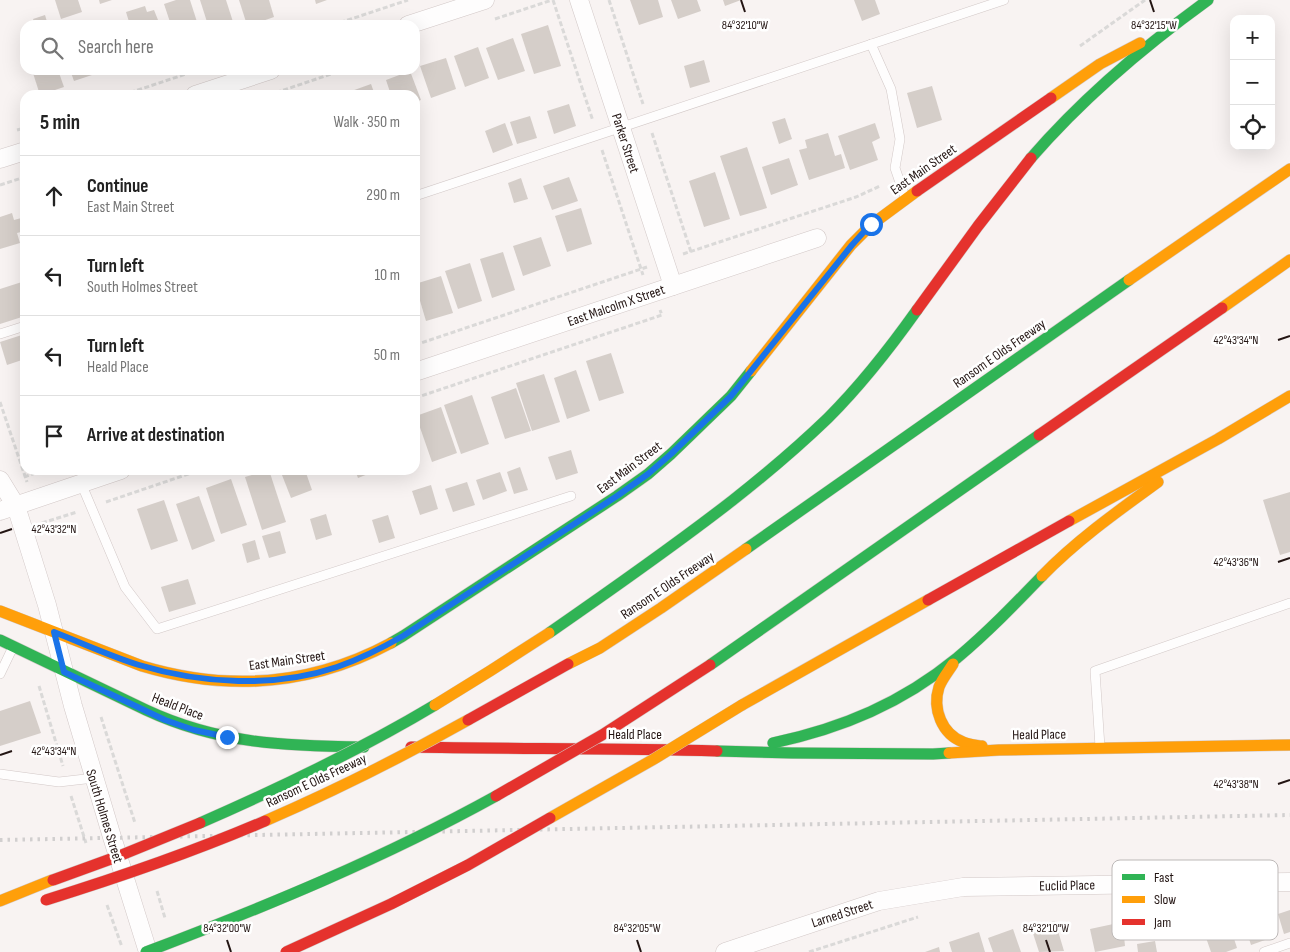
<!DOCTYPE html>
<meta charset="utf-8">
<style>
body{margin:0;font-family:"Sofia Sans Condensed",sans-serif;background:#f6f6f6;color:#222}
.controls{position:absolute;right:15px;top:15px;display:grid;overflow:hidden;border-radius:10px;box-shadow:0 5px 20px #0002}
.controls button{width:45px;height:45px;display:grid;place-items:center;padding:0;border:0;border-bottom:1px solid #e0e0e0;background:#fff;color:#222;font:25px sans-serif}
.stop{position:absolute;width:15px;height:15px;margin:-11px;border:4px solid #1a73e8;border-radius:50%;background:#fff}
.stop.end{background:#1a73e8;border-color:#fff;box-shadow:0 1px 5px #0008}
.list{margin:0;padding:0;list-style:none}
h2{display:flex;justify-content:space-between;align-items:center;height:65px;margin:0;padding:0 20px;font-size:21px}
h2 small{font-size:16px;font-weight:400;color:#767676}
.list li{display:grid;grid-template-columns:32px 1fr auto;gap:15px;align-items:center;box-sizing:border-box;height:80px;padding:0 20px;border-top:1px solid #e0e0e0}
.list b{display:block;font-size:19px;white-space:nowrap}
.list p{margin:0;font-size:16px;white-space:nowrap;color:#767676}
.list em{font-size:16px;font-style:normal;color:#767676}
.icon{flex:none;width:28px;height:28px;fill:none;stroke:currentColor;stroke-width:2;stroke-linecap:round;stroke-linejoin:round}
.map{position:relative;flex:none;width:1290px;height:952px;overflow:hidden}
.search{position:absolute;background:#fff;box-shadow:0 5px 20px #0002;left:20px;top:20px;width:400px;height:55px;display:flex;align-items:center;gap:12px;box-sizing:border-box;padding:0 18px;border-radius:15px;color:#767676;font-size:19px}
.panel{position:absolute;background:#fff;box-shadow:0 5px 20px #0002;left:20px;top:90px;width:400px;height:385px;border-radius:15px}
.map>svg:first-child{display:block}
.building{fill:#d5cec9}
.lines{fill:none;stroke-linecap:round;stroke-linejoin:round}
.lane-casing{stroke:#d2c8c7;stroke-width:10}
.street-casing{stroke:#d2c8c7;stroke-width:19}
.fast-casing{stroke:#d2c8c7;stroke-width:12}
.slow-casing{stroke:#d2c8c7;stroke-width:12}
.jam-casing{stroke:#d2c8c7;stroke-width:12}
.path{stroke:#dad9d8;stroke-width:3;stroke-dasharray:5 2.5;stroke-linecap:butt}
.lane{stroke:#fefdfd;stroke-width:9}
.street{stroke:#fefdfd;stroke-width:18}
.fast{stroke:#30b455;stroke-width:11}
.slow{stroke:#ff9f0a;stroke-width:11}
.jam{stroke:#e5322d;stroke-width:11}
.rail{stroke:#d1cfcf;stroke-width:4;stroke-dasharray:2.5 5;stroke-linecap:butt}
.fast-bridge-casing{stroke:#d2c8c7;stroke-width:12;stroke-linecap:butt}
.slow-bridge-casing{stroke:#d2c8c7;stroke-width:12;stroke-linecap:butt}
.jam-bridge-casing{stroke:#d2c8c7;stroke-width:12;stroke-linecap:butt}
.fast-bridge{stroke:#30b455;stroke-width:11}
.slow-bridge{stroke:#ff9f0a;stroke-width:11}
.jam-bridge{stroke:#e5322d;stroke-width:11}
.route{stroke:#1a73e8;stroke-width:6}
.ticks{fill:none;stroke:#231513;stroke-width:2}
.labels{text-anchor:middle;stroke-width:5;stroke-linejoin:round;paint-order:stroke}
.street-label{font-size:14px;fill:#231513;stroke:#fff}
.key{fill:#fff;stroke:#bdb9b8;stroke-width:1}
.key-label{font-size:14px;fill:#231513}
.ticks-label{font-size:12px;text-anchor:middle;fill:#231513;stroke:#fff;stroke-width:5;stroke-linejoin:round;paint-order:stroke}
</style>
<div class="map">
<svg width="1290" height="952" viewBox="0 0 1290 952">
<rect width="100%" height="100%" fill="#f8f3f2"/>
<g class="building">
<path d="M55 0H78L82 12 61 19Z"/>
<path d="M99 0H112L100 4Z"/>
<path d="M176 0H190L198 25H171L164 4Z"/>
<path d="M200 0H226L234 25H208Z"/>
<path d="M239 0H269L274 17 251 25H247Z"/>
<path d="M315 0H327L316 4Z"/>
<path d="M630 0H658L663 17 639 25Z"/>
<path d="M671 0H697L701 11 678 19Z"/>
<path d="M723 0H741L725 6Z"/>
<path d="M854 0H875L880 14 862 21Z"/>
<path d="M145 6 147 12 154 10 160 25H130L126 12Z"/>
<path d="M45 15 48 25H35L33 19Z"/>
<path d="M548 25 561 66 534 74 521 34Z"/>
<path d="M513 38 525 71 498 80 486 48Z"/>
<path d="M478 47 489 78 465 87 454 56Z"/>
<path d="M446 58 456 89 431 98 420 66Z"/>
<path d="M704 60 710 82 690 88 684 66Z"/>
<path d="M32 70H58L64 87 40 95Z"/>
<path d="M70 70H94L95 74 74 81Z"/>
<path d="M410 71 421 100 415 102V95H391L386 80Z"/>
<path d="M371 84 375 95H346V93Z"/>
<path d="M932 86 942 120 917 128 907 93Z"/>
<path d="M337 91 338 95H326Z"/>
<path d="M569 104 576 126 554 134 547 111Z"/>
<path d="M530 116 537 138 517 144 510 122Z"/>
<path d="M785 118 792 139 779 144 772 122Z"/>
<path d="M505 123 513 145 493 153 485 131Z"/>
<path d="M875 123 880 138 872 142 878 160 850 170 838 136Z"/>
<path d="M828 133 835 156 841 154 845 168 809 180 799 150 807 148 805 140Z"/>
<path d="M747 147 767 208 740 216 720 156Z"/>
<path d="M789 158 798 185 771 195 762 167Z"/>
<path d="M715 172 730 219 704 227 689 181Z"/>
<path d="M569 177 578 201 552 210 543 186Z"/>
<path d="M521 178 528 199 514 203 508 183Z"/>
<path d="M581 208 592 244 567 252 555 216Z"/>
<path d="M12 213 14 220 25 217V231L17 233 20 243 0 249V217Z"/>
<path d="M541 237 551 266 523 276 513 246Z"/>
<path d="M503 252 515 290 492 298 480 259Z"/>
<path d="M470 263 482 301 458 309 445 271Z"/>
<path d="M441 276 453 313 426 321 415 284Z"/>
<path d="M25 281V316L0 324V289Z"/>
<path d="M25 334V359L7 365 0 342Z"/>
<path d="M611 353 624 393 599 401 586 361Z"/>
<path d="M576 370 590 411 567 419 554 378Z"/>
<path d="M544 374 560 422 532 431 516 383Z"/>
<path d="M516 388 531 431 505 439 491 397Z"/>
<path d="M472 395 489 444 461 454 444 405Z"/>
<path d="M441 407 457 453 432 462 416 416Z"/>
<path d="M571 450 578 473 556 480 548 457Z"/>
<path d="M520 467 528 490 514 494 507 472Z"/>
<path d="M269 470 286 522 262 530 245 477Z"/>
<path d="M280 470H305L312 490 291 498Z"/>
<path d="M355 470H378L358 478Z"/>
<path d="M500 472 507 491 483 500 476 480Z"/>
<path d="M231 479 247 525 221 534 206 488Z"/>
<path d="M467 482 475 505 453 512 445 489Z"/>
<path d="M431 485 438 509 420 515 412 491Z"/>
<path d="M1290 492V552L1280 555 1263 500Z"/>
<path d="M199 496 215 541 192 550 176 504Z"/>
<path d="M164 500 178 541 151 550 137 509Z"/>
<path d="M326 514 332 535 316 540 310 519Z"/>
<path d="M388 515 395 538 379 543 372 520Z"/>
<path d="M280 531 286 553 269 558 262 536Z"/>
<path d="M255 540 260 559 247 563 242 544Z"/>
<path d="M188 579 196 604 169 612 161 587Z"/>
<path d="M30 701 41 733 0 746V711Z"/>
<path d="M1290 910V932L1284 934 1278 914Z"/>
<path d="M1267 911 1276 936 1251 945 1243 919Z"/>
<path d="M1132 920 1135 934 1124 936 1125 946 1095 952 1090 929Z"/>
<path d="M1055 921 1064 951 1039 952 1031 927Z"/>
<path d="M1229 923 1237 948 1226 952H1211L1204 932Z"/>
<path d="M1013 929 1021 952H993L988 938Z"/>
<path d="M979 932 985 952H952L949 942Z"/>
<path d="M1155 941 1157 952H1138L1137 944Z"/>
<path d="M939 947 940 952H925Z"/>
</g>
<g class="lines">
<g class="lane-casing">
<g id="lane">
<path d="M871 44 891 89 900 139 895 168 905 197"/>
<path d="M415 196 1004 0"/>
<path d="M0 334 25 326"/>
<path d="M81 483 125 587 157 629 571 496"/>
<path d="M0 674 13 647"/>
<path d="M1100 747 1095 671 1290 603"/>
<path d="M0 774 59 782 94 778"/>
<path d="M1264 952 1290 943"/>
</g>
</g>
<g class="street-casing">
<g id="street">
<path d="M579 0 673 286"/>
<path d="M408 25 485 0"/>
<path d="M195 95 271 70"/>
<path d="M0 159 25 151"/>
<path d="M415 372 817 238"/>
<path d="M0 480 16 506 47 605 73 706 112 837 148 952"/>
<path d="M0 511 121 470"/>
<path d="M725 952 879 901 963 887 1290 882"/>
</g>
</g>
<g class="fast-casing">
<g id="fast">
<path d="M1031 158C1083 98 1143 47 1208 0"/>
<path d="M746 549 1129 280"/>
<path d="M549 633C611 590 674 546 733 500 766 474 798 447 828 418 861 385 890 348 917 310"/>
<path d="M0 640 146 710C219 744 285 746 364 747"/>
<path d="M391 643 403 636 617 496 648 474 671 454 731 396 751 371"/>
<path d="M710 665 1039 435"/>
<path d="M773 743C843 728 902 703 957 658 988 632 1015 604 1042 576"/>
<path d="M717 751 792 753 933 754 949 753"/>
</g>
</g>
<g class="slow-casing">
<g id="slow">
<path d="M1051 98 1100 64 1140 43"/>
<path d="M1129 280 1290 169"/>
<path d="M1222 308 1290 260"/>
<path d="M751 371 851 245 871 225 917 191"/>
<path d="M1069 521 1218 439 1290 396"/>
<path d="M1042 576C1077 540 1118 511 1158 482"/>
<path d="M0 611 142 666C229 692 311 686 391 643"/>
<path d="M568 664 600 648 661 608 746 549"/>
<path d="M953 664C948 672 942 679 939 687 932 709 942 734 963 742 969 745 976 745 982 746"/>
<path d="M742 705 928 600"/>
<path d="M949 753 999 750 1290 745"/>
<path d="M0 901 52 880"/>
</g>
</g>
<g class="jam-casing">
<g id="jam">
<path d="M917 191 1051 98"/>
<path d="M917 310 978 226 1031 158"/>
<path d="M1039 435 1222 308"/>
<path d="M928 600 1069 521"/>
<path d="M411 747C513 749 615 748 717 751"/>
</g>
</g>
<g class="path">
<path d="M553 0 593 121"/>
<path d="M609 0 643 104"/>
<path d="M495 19 552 0"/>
<path d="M333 25 408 0"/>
<path d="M1080 46 1145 0"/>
<path d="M123 95 198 70"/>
<path d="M269 95 343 70"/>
<path d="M17 130 25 128"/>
<path d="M652 133 691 252"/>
<path d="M602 150 643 275"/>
<path d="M0 185 25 177"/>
<path d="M683 254 856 197 880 186"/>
<path d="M415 345 647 267"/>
<path d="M415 398 662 315 660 310"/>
<path d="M0 402 27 482"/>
<path d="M24 477 44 470"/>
<path d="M106 502 200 470"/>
<path d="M42 523 77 512"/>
<path d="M39 686 63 766"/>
<path d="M101 717 135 823"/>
<path d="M71 796 86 843"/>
<path d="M157 891 165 918"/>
<path d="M107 905 122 947"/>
<path d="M809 952 918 917"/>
</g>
<use href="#lane" class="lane"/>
<use href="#street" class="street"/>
<use href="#fast" class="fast"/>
<use href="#slow" class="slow"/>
<use href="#jam" class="jam"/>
<path class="rail" d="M0 840 1290 815"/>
<g class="fast-bridge-casing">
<g id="fast-bridge">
<path d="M200 823C280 788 360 750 435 705"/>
<path d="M146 952C265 907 384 858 496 796"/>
</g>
</g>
<g class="slow-bridge-casing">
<g id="slow-bridge">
<path d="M435 705 490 671 549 633"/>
<path d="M550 818 654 759 742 705"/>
<path d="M265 821C334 791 402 757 468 720"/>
</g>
</g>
<g class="jam-bridge-casing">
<g id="jam-bridge">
<path d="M468 720 568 664"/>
<path d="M496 796 602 735 710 665"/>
<path d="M53 880 119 856 200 823"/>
<path d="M46 900C120 877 193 852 265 821"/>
<path d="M286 952 391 904 468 865 550 818"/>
</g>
</g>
<use href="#fast-bridge" class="fast-bridge"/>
<use href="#slow-bridge" class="slow-bridge"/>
<use href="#jam-bridge" class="jam-bridge"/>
</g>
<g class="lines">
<path class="route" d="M227 737 194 730 165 720 64 672 54 632C82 643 110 656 139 665 202 684 275 688 337 667 360 659 382 648 403 636L617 496 648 474 671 454 731 396 852 245 871 224"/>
</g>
<path class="ticks" d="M741 0 745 12M1150 0 1154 12M1278 340 1290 336M0 533 12 529M1278 562 1290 558M0 755 12 751M1278 784 1290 780M227 940 231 952M637 940 641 952M1046 940 1050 952"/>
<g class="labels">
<g class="street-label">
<text transform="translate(626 143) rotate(72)" y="5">Parker Street</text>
<text transform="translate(923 169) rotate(-35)" y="5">East Main Street</text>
<text transform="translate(616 305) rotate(-19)" y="5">East Malcolm X Street</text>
<text transform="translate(999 353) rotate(-35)" y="5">Ransom E Olds Freeway</text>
<text transform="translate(629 467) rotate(-37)" y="5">East Main Street</text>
<text transform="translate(667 585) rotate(-34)" y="5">Ransom E Olds Freeway</text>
<text transform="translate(287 660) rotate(-8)" y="5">East Main Street</text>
<text transform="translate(178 706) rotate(21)" y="5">Heald Place</text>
<text x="635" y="739">Heald Place</text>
<text transform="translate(1039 734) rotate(-1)" y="5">Heald Place</text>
<text transform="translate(316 780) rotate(-25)" y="5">Ransom E Olds Freeway</text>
<text transform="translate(105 816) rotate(73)" y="5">South Holmes Street</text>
<text transform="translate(1067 885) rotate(-1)" y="5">Euclid Place</text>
<text transform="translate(842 913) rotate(-18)" y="5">Larned Street</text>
</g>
</g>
<rect x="1112" y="860" width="166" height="80" rx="8" class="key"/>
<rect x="1122" y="874" width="23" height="6" fill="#30b455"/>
<rect x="1122" y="896" width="23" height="7" fill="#ff9f0a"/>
<rect x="1122" y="919" width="23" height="6" fill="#e5322d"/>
<g class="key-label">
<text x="1154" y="882">Fast</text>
<text x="1154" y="904">Slow</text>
<text x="1154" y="927">Jam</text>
</g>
<g class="ticks-label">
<text x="745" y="29">84°32'10"W</text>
<text x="1154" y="29">84°32'15"W</text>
<text x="1236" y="344">42°43'34"N</text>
<text x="54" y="533">42°43'32"N</text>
<text x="1236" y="566">42°43'36"N</text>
<text x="54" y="755">42°43'34"N</text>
<text x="1236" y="788">42°43'38"N</text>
<text x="227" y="932">84°32'00"W</text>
<text x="637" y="932">84°32'05"W</text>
<text x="1046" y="932">84°32'10"W</text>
</g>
</svg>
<div class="controls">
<button>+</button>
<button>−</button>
<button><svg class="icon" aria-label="locate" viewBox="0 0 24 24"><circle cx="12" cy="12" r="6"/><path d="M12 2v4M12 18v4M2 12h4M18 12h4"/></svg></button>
</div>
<div class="stop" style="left:871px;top:224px"></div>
<div class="stop end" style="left:227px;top:737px"></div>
<div class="search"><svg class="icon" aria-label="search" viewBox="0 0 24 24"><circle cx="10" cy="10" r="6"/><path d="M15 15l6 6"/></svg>Search here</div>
<section class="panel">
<h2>5 min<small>Walk · 350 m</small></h2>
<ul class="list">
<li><svg class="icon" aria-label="ahead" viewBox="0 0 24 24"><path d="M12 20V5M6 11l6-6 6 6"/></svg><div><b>Continue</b><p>East Main Street</p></div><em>290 m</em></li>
<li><svg class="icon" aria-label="left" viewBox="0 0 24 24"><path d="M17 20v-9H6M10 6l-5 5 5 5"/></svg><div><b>Turn left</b><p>South Holmes Street</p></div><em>10 m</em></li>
<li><svg class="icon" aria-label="left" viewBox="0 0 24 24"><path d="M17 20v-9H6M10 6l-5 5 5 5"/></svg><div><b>Turn left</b><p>Heald Place</p></div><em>50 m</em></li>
<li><svg class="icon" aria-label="arrive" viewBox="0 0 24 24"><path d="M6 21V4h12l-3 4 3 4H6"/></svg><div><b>Arrive at destination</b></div></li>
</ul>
</section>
</div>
